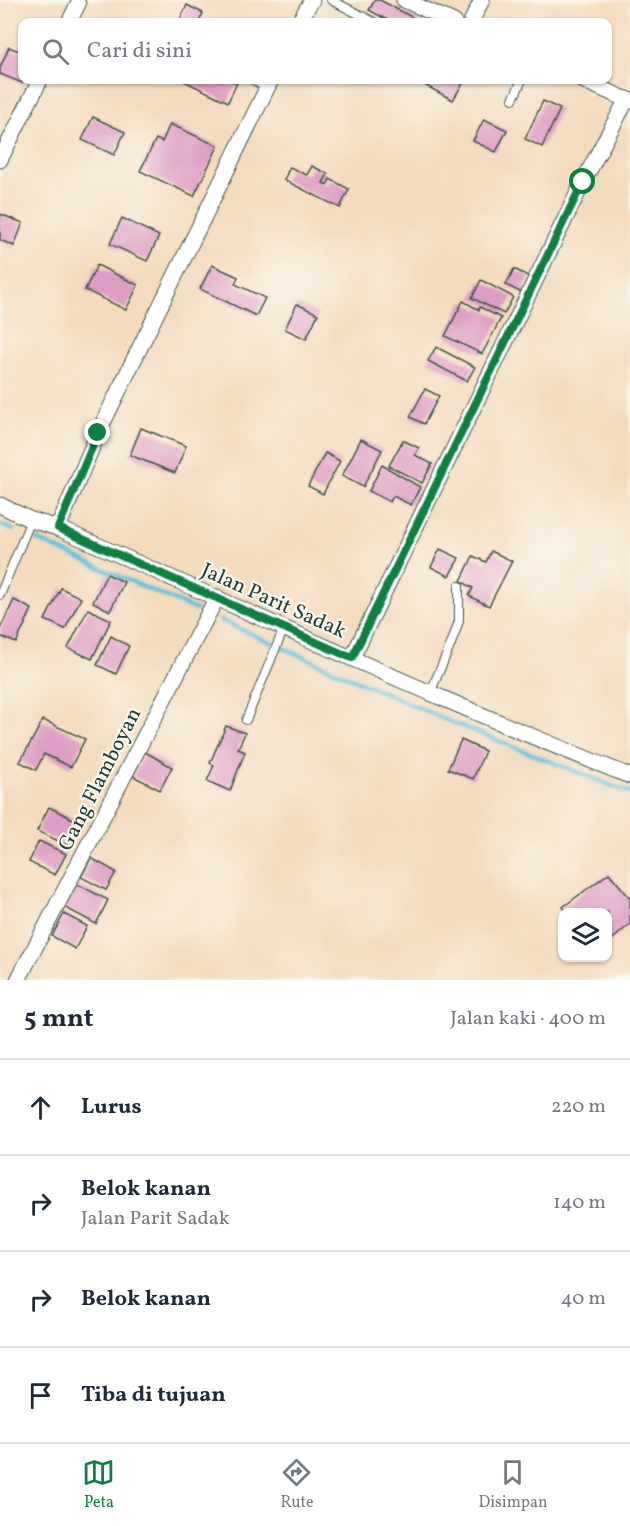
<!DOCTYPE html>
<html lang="id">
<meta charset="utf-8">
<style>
body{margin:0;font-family:Vollkorn,serif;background:#f6f6f7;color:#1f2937}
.controls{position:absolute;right:18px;bottom:18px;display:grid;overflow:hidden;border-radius:12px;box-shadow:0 2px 4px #0004}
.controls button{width:54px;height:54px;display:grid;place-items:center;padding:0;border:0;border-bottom:2px solid #e0e1e3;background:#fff;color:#1f2937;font:30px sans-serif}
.stop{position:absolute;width:18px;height:18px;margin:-14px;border:4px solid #0b8043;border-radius:50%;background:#fff}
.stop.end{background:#0b8043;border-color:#fff;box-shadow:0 2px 6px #0008}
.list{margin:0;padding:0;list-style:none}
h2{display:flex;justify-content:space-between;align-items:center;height:78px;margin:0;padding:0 24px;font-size:26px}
h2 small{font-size:20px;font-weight:400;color:#747a83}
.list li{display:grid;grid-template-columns:39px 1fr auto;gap:18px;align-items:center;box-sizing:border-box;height:96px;padding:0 24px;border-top:2px solid #e0e1e3}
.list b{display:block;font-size:22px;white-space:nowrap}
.list p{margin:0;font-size:20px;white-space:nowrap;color:#747a83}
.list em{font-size:20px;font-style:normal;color:#747a83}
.icon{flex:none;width:33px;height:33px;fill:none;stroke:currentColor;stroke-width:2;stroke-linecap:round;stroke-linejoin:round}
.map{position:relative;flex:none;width:630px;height:980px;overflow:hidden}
.search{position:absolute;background:#fff;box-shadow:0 2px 4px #0004;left:18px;right:18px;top:18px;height:66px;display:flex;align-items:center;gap:15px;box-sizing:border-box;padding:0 21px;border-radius:12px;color:#747a83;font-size:22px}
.sheet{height:462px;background:#fff}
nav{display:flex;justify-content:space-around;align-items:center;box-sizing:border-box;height:84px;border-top:2px solid #e0e1e3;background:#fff;font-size:16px;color:#747a83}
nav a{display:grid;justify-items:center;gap:3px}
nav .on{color:#0b8043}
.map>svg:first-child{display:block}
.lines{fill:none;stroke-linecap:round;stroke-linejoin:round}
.stream{stroke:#5abfd8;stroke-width:4.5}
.building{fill:#de9dc5}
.service-casing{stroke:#3f5549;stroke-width:10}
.minor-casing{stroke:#3f5549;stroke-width:17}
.service{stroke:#fff;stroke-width:8}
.minor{stroke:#fff;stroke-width:15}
.route{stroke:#0b8043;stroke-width:8}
.labels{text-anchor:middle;stroke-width:4.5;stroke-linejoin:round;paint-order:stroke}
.street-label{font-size:21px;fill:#1f3d34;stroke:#fbf7ec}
</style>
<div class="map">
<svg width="630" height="980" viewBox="0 0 630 980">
<rect width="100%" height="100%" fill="#fbf7ec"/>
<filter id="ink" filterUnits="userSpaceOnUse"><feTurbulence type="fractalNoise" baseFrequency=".0167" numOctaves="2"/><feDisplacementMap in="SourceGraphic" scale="12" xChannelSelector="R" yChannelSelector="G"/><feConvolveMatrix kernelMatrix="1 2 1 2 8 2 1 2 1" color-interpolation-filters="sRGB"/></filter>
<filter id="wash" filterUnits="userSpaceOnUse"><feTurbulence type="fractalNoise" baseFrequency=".008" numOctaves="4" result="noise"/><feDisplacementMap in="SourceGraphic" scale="24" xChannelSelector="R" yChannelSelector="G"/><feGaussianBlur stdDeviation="1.35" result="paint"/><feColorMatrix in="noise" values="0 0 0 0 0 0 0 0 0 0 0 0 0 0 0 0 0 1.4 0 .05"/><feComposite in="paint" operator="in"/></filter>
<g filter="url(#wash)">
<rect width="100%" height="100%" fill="#f3dbbd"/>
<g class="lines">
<g class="stream">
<path d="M0 524 13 530"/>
<path d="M37 540 196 610"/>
<path d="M220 620 446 720 630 793"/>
</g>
</g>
<g id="blocks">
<g class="building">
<path d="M375 0H380L421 22H391L369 10Z"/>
<path d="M187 5 203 13 199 22H179Z"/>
<path d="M9 47 22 52V83L0 74V68Z"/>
<path d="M185 80H229L237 83 228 102 184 81Z"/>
<path d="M415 80H465L453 100Z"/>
<path d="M543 101 560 109 542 147 525 139Z"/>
<path d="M93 117 125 132 114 155 82 140Z"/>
<path d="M484 119 507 130 496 152 473 141Z"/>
<path d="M170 124 218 146 194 196 140 171 156 139 162 142Z"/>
<path d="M312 166 328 174 323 183 327 185 330 179 349 189 340 208 284 180 290 167 307 175Z"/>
<path d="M0 214 23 223 14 246 0 240Z"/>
<path d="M122 218 159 236 147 261 110 244Z"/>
<path d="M97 265 138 285 126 310 85 290Z"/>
<path d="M212 265 238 277 235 284 265 298 256 316 200 289Z"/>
<path d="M514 269 530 277 522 293 506 285Z"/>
<path d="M481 280 513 297 504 314 472 298Z"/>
<path d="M463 301 479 310 480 307 501 318 482 354 445 336Z"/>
<path d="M297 304 318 314 306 339 285 329Z"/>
<path d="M436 347 475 367 467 381 428 361Z"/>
<path d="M425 389 439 396 424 424 410 417Z"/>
<path d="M141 428 186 446 175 473 130 455Z"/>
<path d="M361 439 382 450 363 487 342 476Z"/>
<path d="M403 440 419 448 415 455 432 464 422 483 389 466Z"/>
<path d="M325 453 340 461 323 494 308 486Z"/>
<path d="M382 465 420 487 411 505 393 496 390 502 369 491Z"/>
<path d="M440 549 459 558 449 576 431 567Z"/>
<path d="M491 551 512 561 489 606 469 596 473 588 461 581 473 556 486 562Z"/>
<path d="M107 574 124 582 110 611 93 602Z"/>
<path d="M61 588 81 598 65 629 45 620Z"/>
<path d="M14 600 32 609 16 643 0 636V629Z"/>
<path d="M88 609 111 620 92 659 68 648Z"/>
<path d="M111 636 129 646 116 674 97 665Z"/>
<path d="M43 720 85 739 71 767 44 754 36 770 20 762Z"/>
<path d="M226 726 245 733 238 749 245 752 230 791 207 781 214 765 210 763Z"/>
<path d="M461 740 485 751 473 779 448 769Z"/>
<path d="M145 752 172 767 160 790 133 776Z"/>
<path d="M49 807 79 822 67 845 37 831Z"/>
<path d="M39 841 66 854 55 875 29 862Z"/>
<path d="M91 858 116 872 106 890 81 877Z"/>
<path d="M609 873 630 898V924L608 943V912H567L563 907Z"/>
<path d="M77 884 108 900 96 924 64 907Z"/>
<path d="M64 914 87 926 75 949 52 936Z"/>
</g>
</g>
</g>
<g filter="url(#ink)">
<use href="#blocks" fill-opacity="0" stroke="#3f5549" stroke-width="1.5"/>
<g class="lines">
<g class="service-casing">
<g id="service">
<path d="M331 0 374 22"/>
<path d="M253 80 267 88"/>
<path d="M513 99 522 80"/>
<path d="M0 595 31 520"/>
<path d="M430 693 451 644 459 621V586"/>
<path d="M246 720 284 628"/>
</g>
</g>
<g class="minor-casing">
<g id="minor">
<path d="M404 0 454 22"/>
<path d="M69 22 78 4"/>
<path d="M299 22 312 0"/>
<path d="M471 22 482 0"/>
<path d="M582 80 630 101"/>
<path d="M0 160 40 80"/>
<path d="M0 505 31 520 58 528C249 611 437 700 630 776"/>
<path d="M58 528 98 433 271 80"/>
<path d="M352 658 583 182 627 99"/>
<path d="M18 980 217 597"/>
</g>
</g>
<use href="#service" class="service"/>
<use href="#minor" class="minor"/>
</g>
</g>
<g class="lines" filter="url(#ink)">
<path class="route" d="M98 433 58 528 352 658 583 182"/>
</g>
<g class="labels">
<g class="street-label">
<text transform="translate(274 600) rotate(24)" y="7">Jalan Parit Sadak</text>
<text transform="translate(99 779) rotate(-63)" y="7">Gang Flamboyan</text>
</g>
</g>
</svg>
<div class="controls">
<button><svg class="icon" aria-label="layers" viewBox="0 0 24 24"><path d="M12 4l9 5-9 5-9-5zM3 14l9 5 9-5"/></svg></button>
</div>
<div class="stop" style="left:583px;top:182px"></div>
<div class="stop end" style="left:98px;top:433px"></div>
<div class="search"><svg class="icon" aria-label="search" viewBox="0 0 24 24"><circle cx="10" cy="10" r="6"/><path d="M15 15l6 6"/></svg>Cari di sini</div>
</div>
<section class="sheet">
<h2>5 mnt<small>Jalan kaki · 400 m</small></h2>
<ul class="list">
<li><svg class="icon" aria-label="ahead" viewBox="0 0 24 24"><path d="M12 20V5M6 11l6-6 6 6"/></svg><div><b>Lurus</b></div><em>220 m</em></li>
<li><svg class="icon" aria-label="right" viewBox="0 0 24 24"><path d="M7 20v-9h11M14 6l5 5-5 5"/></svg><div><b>Belok kanan</b><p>Jalan Parit Sadak</p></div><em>140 m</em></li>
<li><svg class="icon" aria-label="right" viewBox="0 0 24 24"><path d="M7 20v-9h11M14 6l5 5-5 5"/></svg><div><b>Belok kanan</b></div><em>40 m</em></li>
<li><svg class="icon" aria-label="arrive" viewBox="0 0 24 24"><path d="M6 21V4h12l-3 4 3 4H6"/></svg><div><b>Tiba di tujuan</b></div></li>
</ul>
</section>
<nav>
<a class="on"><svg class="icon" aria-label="map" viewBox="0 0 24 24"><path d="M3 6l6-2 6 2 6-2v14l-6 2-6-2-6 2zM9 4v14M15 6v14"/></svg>Peta</a>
<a><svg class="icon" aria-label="directions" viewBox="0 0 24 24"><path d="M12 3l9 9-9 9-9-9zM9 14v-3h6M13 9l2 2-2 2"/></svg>Rute</a>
<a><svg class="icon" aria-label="saved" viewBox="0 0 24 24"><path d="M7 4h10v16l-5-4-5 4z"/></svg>Disimpan</a>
</nav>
